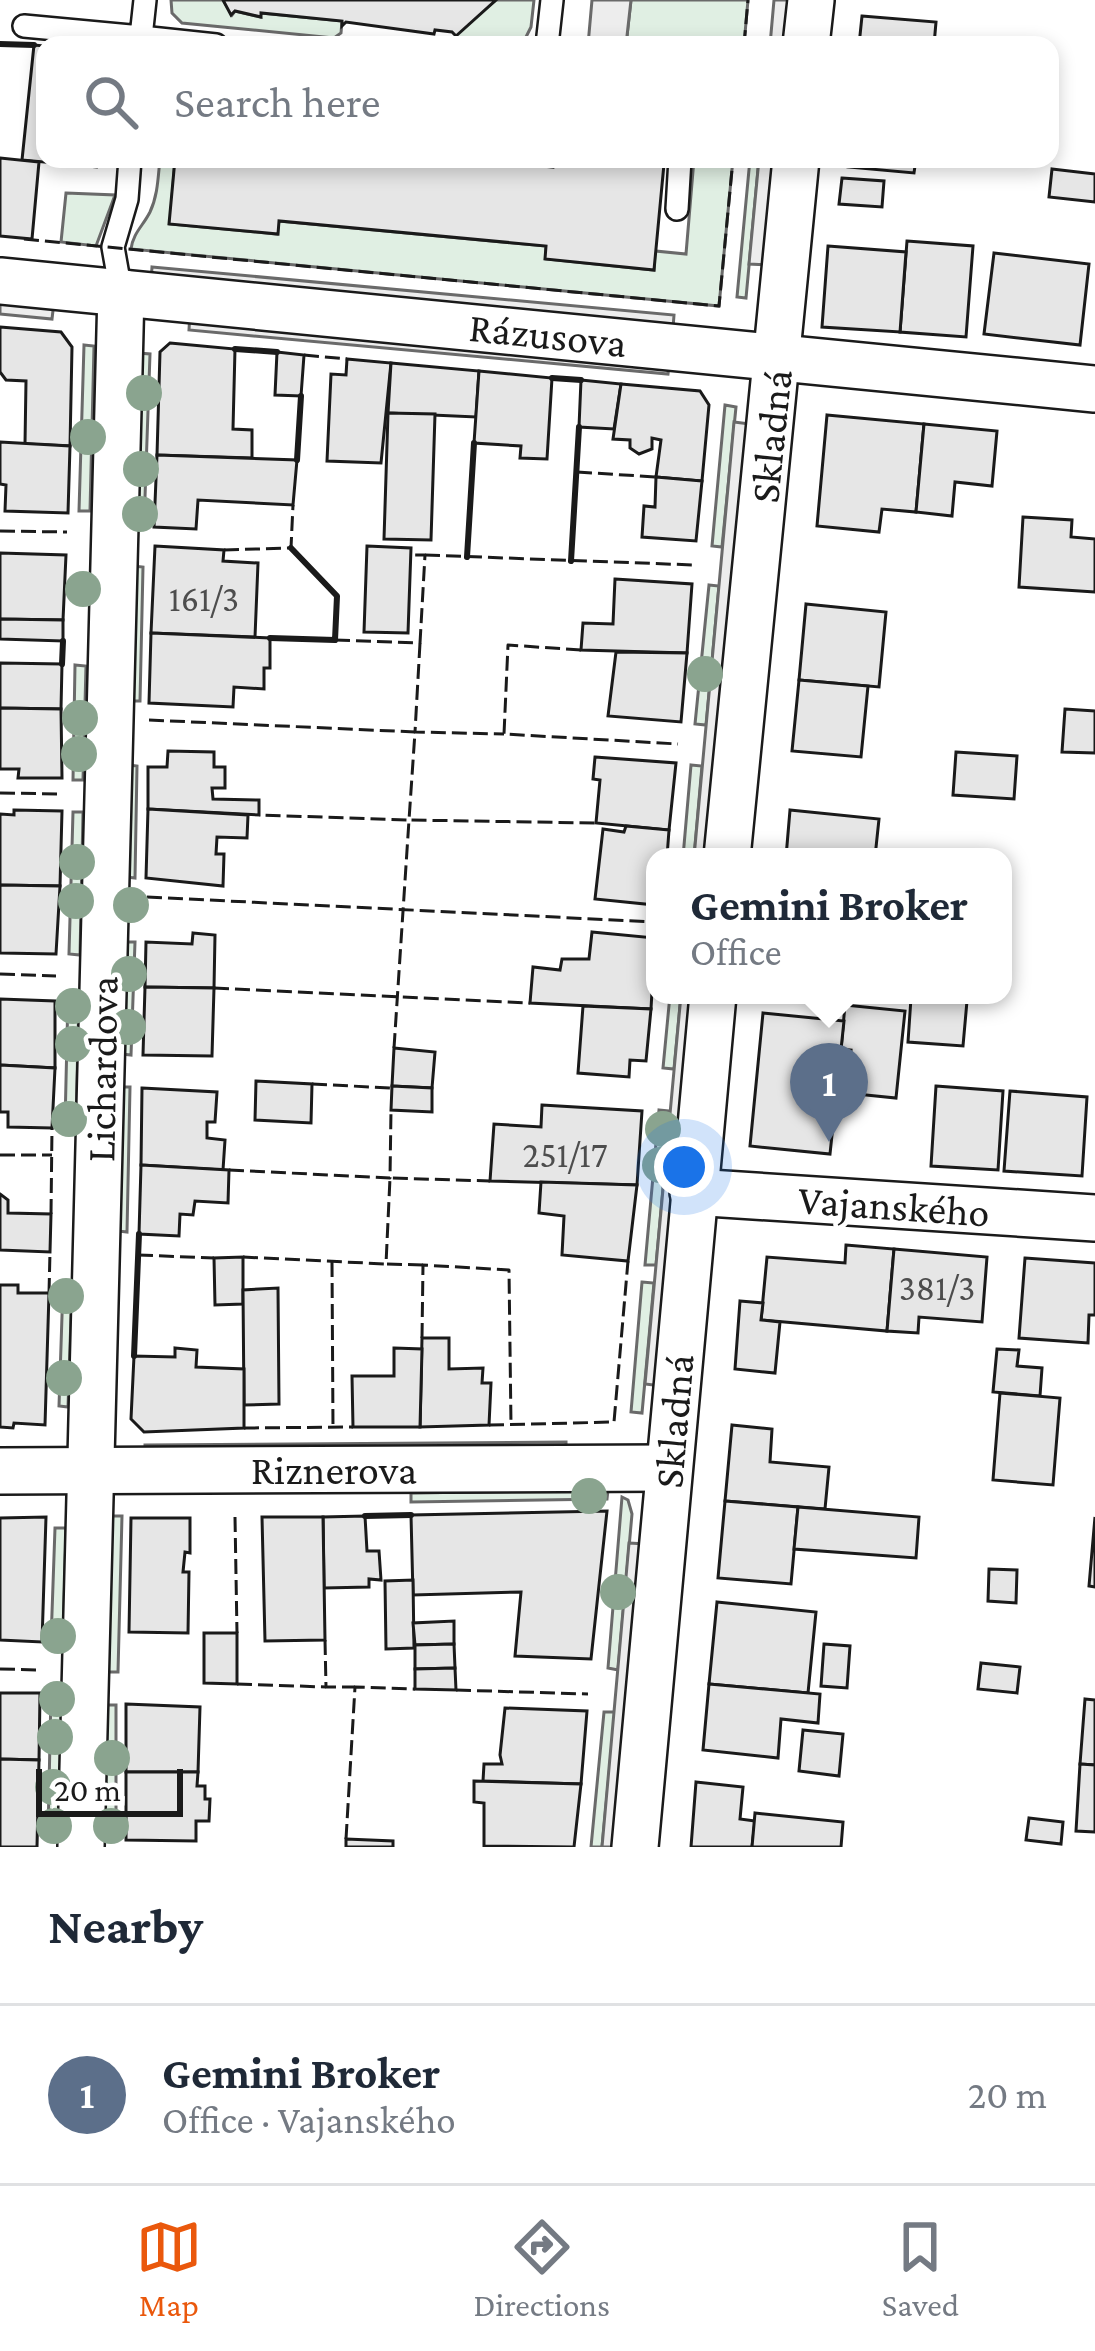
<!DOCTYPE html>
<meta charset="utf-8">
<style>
body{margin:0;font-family:"Crimson Pro",serif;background:#f2f2f3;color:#1f2937}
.scale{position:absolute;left:36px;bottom:30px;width:147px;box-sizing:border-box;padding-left:12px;border:6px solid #1a1a1a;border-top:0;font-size:33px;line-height:42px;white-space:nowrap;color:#1a1a1a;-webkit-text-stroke:9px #fff;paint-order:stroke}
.you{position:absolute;left:684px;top:1167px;width:42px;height:42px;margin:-30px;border:9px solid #fff;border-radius:50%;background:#1a73e8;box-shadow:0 0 0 18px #1a73e833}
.badge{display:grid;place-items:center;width:78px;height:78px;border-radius:50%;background:#ea580c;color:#fff;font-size:39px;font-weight:700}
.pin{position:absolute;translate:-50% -99px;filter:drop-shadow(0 3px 6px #0008)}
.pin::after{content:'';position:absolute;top:63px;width:42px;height:36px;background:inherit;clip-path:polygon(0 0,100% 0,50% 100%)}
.popup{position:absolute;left:646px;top:848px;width:366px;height:156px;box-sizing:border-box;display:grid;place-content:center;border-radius:24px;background:#fff;filter:drop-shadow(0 3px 9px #0005);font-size:39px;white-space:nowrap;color:#747a83}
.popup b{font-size:45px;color:#1f2937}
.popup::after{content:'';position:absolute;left:50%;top:100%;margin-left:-24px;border:24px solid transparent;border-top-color:#fff}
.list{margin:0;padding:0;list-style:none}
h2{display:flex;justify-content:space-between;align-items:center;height:156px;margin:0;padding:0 48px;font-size:51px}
h2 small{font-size:39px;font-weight:400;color:#747a83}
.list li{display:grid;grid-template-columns:78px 1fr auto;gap:36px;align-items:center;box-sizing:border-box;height:180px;padding:0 48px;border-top:3px solid #e0e1e3}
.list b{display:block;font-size:45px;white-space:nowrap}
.list p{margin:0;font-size:39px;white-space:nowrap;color:#747a83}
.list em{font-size:39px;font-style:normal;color:#747a83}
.icon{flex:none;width:66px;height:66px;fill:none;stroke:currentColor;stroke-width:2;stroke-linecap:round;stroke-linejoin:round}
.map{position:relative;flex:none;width:1095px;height:1847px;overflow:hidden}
.search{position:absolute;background:#fff;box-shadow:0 6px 18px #0003;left:36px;right:36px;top:36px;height:132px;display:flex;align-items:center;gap:30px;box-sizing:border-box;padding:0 42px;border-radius:24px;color:#747a83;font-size:45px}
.sheet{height:336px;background:#fff}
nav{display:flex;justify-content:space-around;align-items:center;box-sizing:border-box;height:168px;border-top:3px solid #e0e1e3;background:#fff;font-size:33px;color:#747a83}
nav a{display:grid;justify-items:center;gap:6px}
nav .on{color:#ea580c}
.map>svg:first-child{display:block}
.green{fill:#e0efe3;stroke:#6a6a6a;stroke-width:3}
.parking{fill:#ededed;stroke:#6a6a6a;stroke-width:3}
.building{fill:#e6e6e6;stroke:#1a1a1a;stroke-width:3}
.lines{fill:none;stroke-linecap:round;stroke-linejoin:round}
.lane-casing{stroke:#1a1a1a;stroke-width:26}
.street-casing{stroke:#1a1a1a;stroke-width:50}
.lane{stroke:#fff;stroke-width:21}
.street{stroke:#fff;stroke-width:45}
.fence{stroke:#1a1a1a;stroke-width:3;stroke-dasharray:15 6;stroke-linecap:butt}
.wall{stroke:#1a1a1a;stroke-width:6}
.tree{fill:#8aa48f}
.labels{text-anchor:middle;stroke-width:9;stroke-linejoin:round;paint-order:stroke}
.number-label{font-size:36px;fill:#4d4d4d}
.street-label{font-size:42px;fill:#1a1a1a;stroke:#fff}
</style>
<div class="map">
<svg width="1095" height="1847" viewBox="0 0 1095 1847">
<rect width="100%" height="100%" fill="#fff"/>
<g class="green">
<path d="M171 0H223L232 15 235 11 260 17 261 13 342 21 341 33 334 38 182 23 172 13Z"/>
<path d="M496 0H534L531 27 522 45H455L456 32Z"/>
<path d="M631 0H748L744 45H626Z"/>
<path d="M160 159H175L170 224 277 234 279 221 546 246V259L654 270 655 251 686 254 694 159H733L719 306 131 249C133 233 143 226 150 212 158 195 158 177 160 159Z"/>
<path d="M750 159H759L746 298 737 297Z"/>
<path d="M66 193 115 195 96 246 61 242Z"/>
<path d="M84 345 94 346 90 511H79Z"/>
<path d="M138 353 150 354 144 526H134Z"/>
<path d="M725 405 736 407 722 547 712 546Z"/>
<path d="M133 566 143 567 140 701H130Z"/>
<path d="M709 585 719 586 706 725 695 724Z"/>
<path d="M75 665 86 666 83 780H73Z"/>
<path d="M129 765 137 766 135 878 126 877Z"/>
<path d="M691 765 702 766 694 857H683Z"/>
<path d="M73 812H83L80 955 69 954Z"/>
<path d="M125 942H135L131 1055 121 1054Z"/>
<path d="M670 995H681L674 1069 663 1068Z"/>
<path d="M68 996H79L76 1123 65 1124Z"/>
<path d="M121 1087H130L127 1232 118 1231Z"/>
<path d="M659 1110 670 1111 656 1265H645Z"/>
<path d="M642 1282 654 1283 642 1413 631 1412Z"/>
<path d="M63 1286H72L68 1407 59 1406Z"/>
<path d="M608 1490 607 1499 411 1502V1493Z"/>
<path d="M622 1497 628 1500 632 1514 618 1670 608 1668Z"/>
<path d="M110 1516H122L118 1672H107Z"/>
<path d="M55 1528H66V1533L63 1642 51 1641Z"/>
<path d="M51 1693H62L59 1836 48 1835Z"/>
<path d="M106 1705H116V1839L103 1838Z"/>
<path d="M604 1712H615L602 1847H591Z"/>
</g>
<g class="parking">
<path d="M592 0H631L626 45H588Z"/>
<path d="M774 0H792L788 45H770Z"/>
<path d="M759 159H778L768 265 749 264Z"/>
<path d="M152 267 674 315 673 328 151 283Z"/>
<path d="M0 297 54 302 52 319 0 314Z"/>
<path d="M190 312 670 357 668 374 189 330Z"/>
<path d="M734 422 750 424 711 857H694Z"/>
<path d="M681 995H698L662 1386 645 1384Z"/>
<path d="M566 1442V1460L145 1463V1445Z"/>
<path d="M629 1543 645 1544 617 1847H602Z"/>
</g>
<g class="building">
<path d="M223 0H496L456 36 452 32 435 30 434 34 346 22 342 26V21L261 13V17L235 11 231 15Z"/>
<path d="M862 16 936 22 934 45H859Z"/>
<path d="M34 45 45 46V159H105L97 167 22 160Z"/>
<path d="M0 158 39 162 32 239 0 236Z"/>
<path d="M175 159H473L553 167 554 159H609L664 164 654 270 545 259 546 246 279 221 278 234 169 224Z"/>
<path d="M849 159H916L914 173 848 167Z"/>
<path d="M1052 169 1095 174V202L1049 197Z"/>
<path d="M842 178 884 181 882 207 839 204Z"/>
<path d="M907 241 973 246 966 337 900 332Z"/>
<path d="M828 246 906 252 900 332 822 327Z"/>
<path d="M994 253 1089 264 1080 345 984 334Z"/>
<path d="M0 327 61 332 72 347 70 446 25 444 26 381 6 380 0 372Z"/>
<path d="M170 343 235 349 233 429 252 430V458L157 455 160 352Z"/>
<path d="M277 352 304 355 301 396 275 395Z"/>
<path d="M347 359 391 363 381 463 327 461 331 374 346 375Z"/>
<path d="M391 363 479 371 476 417 388 413Z"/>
<path d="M479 371 552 378 547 459 520 458 521 446 474 443Z"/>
<path d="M581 380 621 384 614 429 579 427Z"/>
<path d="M621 384 700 391 709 405 702 481 656 477 661 440 652 438V449L639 454 630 448V440L613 439Z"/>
<path d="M388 413 435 414 431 540 384 539Z"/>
<path d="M827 415 924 424 916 512 882 509 879 532 817 526Z"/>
<path d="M924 424 997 431 992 486 955 482 952 516 916 512Z"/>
<path d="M0 442 70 446 68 513 5 511 6 485 0 484Z"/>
<path d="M157 455 297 460 293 505 198 500 196 529 154 527Z"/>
<path d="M656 477 702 481 696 541 642 537 644 506 655 507Z"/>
<path d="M1023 517 1072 520 1071 537 1095 539V592L1019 587Z"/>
<path d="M155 546 224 550 223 561 258 563 255 637 151 633Z"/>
<path d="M367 546 411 548 408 633 364 632Z"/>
<path d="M0 553 66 555 63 620 0 619Z"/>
<path d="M615 579 692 584 687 653 581 650 583 623 613 624Z"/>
<path d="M806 604 886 612 879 687 799 680Z"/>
<path d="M0 619 63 620V641L0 639Z"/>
<path d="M151 633 270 638V668H264V689L234 687 233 707 149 703Z"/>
<path d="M616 652 687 653 681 722 608 716Z"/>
<path d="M0 663 62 664 61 709 0 708Z"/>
<path d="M799 680 868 686 861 757 792 751Z"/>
<path d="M0 708 61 709 62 778H18L19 769H0Z"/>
<path d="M1065 709 1095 711V753L1062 752Z"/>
<path d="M168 751 214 752V767H225V788H212L213 799 259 800V815L148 809V767H167Z"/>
<path d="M956 752 1017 756 1014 799 953 795Z"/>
<path d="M595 757 676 763 669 830 596 823 600 780 593 779Z"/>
<path d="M148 809 248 815 247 838 217 837 216 854H224L223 886 146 878Z"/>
<path d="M14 810 62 811 60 886 0 885V814L14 815Z"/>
<path d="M790 810 879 819 875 857H786Z"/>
<path d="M626 826 669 830 667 857H655V905L595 899 603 829 624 832Z"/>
<path d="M0 885 60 886 56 954 0 953Z"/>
<path d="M592 932 655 938 651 1009 530 1003 533 967 560 970 562 959H589Z"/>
<path d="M193 933 215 935 214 988 145 987 146 942 192 944Z"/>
<path d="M145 987 214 988 212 1056 143 1055Z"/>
<path d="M911 998 967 1001 963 1046 908 1042Z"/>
<path d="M0 999 55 1001V1068L0 1065Z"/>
<path d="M845 1005 905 1011 896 1098 846 1093 851 1050 841 1049Z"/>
<path d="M583 1006 651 1009 646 1061 630 1060 629 1077 578 1073Z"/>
<path d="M763 1013 844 1021 830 1154 750 1146Z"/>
<path d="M394 1048 435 1052 432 1088 392 1086Z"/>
<path d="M0 1065 55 1068 52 1128 8 1127V1112H0Z"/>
<path d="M256 1081 312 1084 311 1123 255 1120Z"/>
<path d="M392 1086 432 1088V1112L391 1110Z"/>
<path d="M936 1086 1003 1091 998 1170 931 1166Z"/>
<path d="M142 1088 217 1092 215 1122H207V1138L225 1140 223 1170 141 1165Z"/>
<path d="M1010 1091 1087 1097 1082 1176 1004 1171Z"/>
<path d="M542 1105 642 1111 637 1185 490 1181 494 1124 541 1127Z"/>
<path d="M141 1165 229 1170 228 1203 195 1201 193 1215 180 1214 179 1236 139 1234Z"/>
<path d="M541 1182 637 1185 628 1261 562 1255 564 1216 539 1213Z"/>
<path d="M0 1194 8 1200V1213L51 1214 50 1252 0 1250Z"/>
<path d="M846 1245 894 1249 887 1331 761 1320 767 1257 845 1263Z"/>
<path d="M894 1249 987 1257 982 1322 919 1317 918 1333 887 1331Z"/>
<path d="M243 1257V1304L215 1305 214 1258Z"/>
<path d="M1025 1258 1095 1263V1315H1089L1088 1343 1019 1338Z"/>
<path d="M0 1285H18V1293H49L45 1425 14 1423 13 1428 0 1427Z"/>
<path d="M278 1288 279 1404 244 1405 243 1290Z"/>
<path d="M740 1301 763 1303 761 1320 780 1322 775 1373 735 1369Z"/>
<path d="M422 1338H449V1369L483 1368 482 1383H491L489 1425 420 1427Z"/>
<path d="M175 1348 197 1350 196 1367 244 1369V1428L144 1432 131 1419 134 1356 175 1357Z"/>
<path d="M394 1348 422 1349 420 1427H353L352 1376H394Z"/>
<path d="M997 1349 1019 1350 1017 1366 1042 1368 1040 1396 993 1392Z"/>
<path d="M1000 1393 1060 1398 1053 1485 993 1480Z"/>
<path d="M732 1425 772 1429 770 1462 829 1467 825 1509 725 1501Z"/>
<path d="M725 1501 798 1507 791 1584 718 1578Z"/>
<path d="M798 1507 919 1517 916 1558 794 1549Z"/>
<path d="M607 1511 591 1659 515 1656 521 1592 413 1595 411 1515Z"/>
<path d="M365 1516 367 1551H379L381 1580 369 1579V1587L324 1588 323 1517Z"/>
<path d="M46 1517 42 1642 0 1640V1518Z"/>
<path d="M262 1517H323L325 1640 265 1641Z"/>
<path d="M1095 1517V1587L1089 1586Z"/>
<path d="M131 1518H190V1553L185 1552 183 1572H189L188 1633 129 1632Z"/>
<path d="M989 1569 1017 1570 1016 1603 988 1601Z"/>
<path d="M413 1580 414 1648 386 1649 385 1581Z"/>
<path d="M717 1602 816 1612 808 1693 709 1684Z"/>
<path d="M454 1621V1644L415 1645 413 1623Z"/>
<path d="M204 1633H237V1684L204 1683Z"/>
<path d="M454 1644 455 1668 415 1669V1645Z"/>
<path d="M824 1644 850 1646 847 1688 821 1686Z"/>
<path d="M981 1663 1020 1667 1017 1693 978 1689Z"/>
<path d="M455 1668 456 1690 415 1689V1669Z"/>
<path d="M709 1684 820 1694 818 1723 781 1719 778 1758 703 1750Z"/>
<path d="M0 1693H40L39 1760 0 1759Z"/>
<path d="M1085 1699 1095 1700V1765L1080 1764Z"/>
<path d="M126 1704 200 1707 198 1772H126Z"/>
<path d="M505 1708 587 1711 581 1784 483 1781 484 1764H502L500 1755Z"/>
<path d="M803 1730 843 1734 839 1776 799 1771Z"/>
<path d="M0 1759 39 1760 37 1847H0Z"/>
<path d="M1080 1764 1095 1765V1832L1076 1831Z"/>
<path d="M126 1772H198L197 1786H205V1799H210L209 1821H196V1841L126 1840Z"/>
<path d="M474 1781 581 1784 574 1847 484 1846V1803L474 1802Z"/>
<path d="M696 1782 743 1787 740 1819 755 1821 752 1847H691Z"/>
<path d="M755 1813 843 1822 841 1847H752Z"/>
<path d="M1029 1818 1063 1822 1061 1844 1026 1840Z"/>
<path d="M346 1839 393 1841V1847H346Z"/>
</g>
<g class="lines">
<g class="lane-casing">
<g id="lane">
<path d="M24 26 141 37 145 0"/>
<path d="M140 45 141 37 216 45"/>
<path d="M547 45 552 0"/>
<path d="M677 209 680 159"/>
<path d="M121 292 113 247 127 199 130 159"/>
</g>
</g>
<g class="street-casing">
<g id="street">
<path d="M806 45 811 0"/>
<path d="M0 281 1095 389"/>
<path d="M727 857 796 159"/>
<path d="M693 1192 1095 1218"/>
<path d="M0 1471 668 1468"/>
<path d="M81 1847 121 292"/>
<path d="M635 1847 713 995"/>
</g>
</g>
<use href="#lane" class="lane"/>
<use href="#street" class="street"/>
<g class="fence">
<path d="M744 45 748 0"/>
<path d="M24 239 719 306 733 159"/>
<path d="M304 355 347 359"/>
<path d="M577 472 656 477"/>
<path d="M0 531 67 532"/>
<path d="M224 550 291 548 293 505"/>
<path d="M425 555 694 565"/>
<path d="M335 640 420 643 425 555H411"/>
<path d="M420 643 415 732 504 734"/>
<path d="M581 650 508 645 504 734 678 744"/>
<path d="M149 720 415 732 409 820 259 815"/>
<path d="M0 793 62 794"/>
<path d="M147 897 655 922"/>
<path d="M0 974 56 976"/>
<path d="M214 988 530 1003"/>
<path d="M394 1048 409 820 596 823"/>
<path d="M312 1084 391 1088"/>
<path d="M0 1155H52"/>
<path d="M229 1170 390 1178 391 1110"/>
<path d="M51 1214 52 1128"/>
<path d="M138 1255 214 1258"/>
<path d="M243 1257 386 1264"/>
<path d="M332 1262 333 1428"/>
<path d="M423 1265 386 1264 390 1178 490 1181"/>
<path d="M49 1293 50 1252"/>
<path d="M422 1338 423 1265 509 1270 511 1425"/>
<path d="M489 1425 614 1422 628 1261"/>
<path d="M244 1428 353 1427"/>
<path d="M235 1517 237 1633"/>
<path d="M325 1640 326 1687H355"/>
<path d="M0 1669 41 1670"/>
<path d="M237 1684 326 1687"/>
<path d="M456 1690 588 1694"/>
<path d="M346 1839 355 1687 415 1689"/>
</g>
<g class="wall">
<path d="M0 44 34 45"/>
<path d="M235 349 277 352"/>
<path d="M552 378 581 380"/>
<path d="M297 460 301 396"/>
<path d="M467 557 474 443"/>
<path d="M571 561 579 427"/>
<path d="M270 638 335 640 337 596 291 548"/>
<path d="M62 664 63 641"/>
<path d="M134 1356 139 1234"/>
<path d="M365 1516 411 1515"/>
</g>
</g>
<g class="tree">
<circle cx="144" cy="393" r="18"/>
<circle cx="88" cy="437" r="18"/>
<circle cx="141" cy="469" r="18"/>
<circle cx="140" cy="514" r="18"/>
<circle cx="83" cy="589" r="18"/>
<circle cx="705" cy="674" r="18"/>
<circle cx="80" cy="718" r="18"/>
<circle cx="79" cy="754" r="18"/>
<circle cx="77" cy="862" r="18"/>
<circle cx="76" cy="901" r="18"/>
<circle cx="131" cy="905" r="18"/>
<circle cx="129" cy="974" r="18"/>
<circle cx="73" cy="1006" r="18"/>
<circle cx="128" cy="1027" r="18"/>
<circle cx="73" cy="1044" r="18"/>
<circle cx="69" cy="1119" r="18"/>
<circle cx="663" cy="1129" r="18"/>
<circle cx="660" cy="1165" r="18"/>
<circle cx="66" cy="1296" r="18"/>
<circle cx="64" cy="1378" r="18"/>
<circle cx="589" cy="1496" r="18"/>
<circle cx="618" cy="1592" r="18"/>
<circle cx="58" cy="1636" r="18"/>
<circle cx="57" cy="1699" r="18"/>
<circle cx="55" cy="1737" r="18"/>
<circle cx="112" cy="1758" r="18"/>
<circle cx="53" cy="1787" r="18"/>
<circle cx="54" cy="1826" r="18"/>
<circle cx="111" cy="1826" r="18"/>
</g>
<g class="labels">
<g class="number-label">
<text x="204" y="611">161/3</text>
<text x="565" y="1167">251/17</text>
<text x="937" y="1300">381/3</text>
</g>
<g class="street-label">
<text transform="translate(548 334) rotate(6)" y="15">Rázusova</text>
<text transform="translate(770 436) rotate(-84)" y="15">Skladná</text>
<text transform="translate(101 1069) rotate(-89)" y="15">Lichardova</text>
<text transform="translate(894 1205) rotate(4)" y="15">Vajanského</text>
<text transform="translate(673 1421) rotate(-85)" y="15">Skladná</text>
<text x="334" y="1484">Riznerova</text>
</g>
</g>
</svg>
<div class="scale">20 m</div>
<div class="you"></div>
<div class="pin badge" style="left:829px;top:1142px;background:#5c6f8a">1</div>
<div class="popup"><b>Gemini Broker</b>Office</div>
<div class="search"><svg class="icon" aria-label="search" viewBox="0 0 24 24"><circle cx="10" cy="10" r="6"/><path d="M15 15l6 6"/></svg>Search here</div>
</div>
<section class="sheet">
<h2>Nearby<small></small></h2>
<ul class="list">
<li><span class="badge" style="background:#5c6f8a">1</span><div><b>Gemini Broker</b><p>Office · Vajanského</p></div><em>20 m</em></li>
</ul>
</section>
<nav>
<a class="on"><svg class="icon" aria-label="map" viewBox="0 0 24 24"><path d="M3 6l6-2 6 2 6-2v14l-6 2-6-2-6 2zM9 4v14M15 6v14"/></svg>Map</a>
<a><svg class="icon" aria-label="directions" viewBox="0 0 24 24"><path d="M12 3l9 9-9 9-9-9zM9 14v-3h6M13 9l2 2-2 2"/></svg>Directions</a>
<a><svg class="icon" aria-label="saved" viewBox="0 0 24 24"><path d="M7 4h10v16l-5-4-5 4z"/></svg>Saved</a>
</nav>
